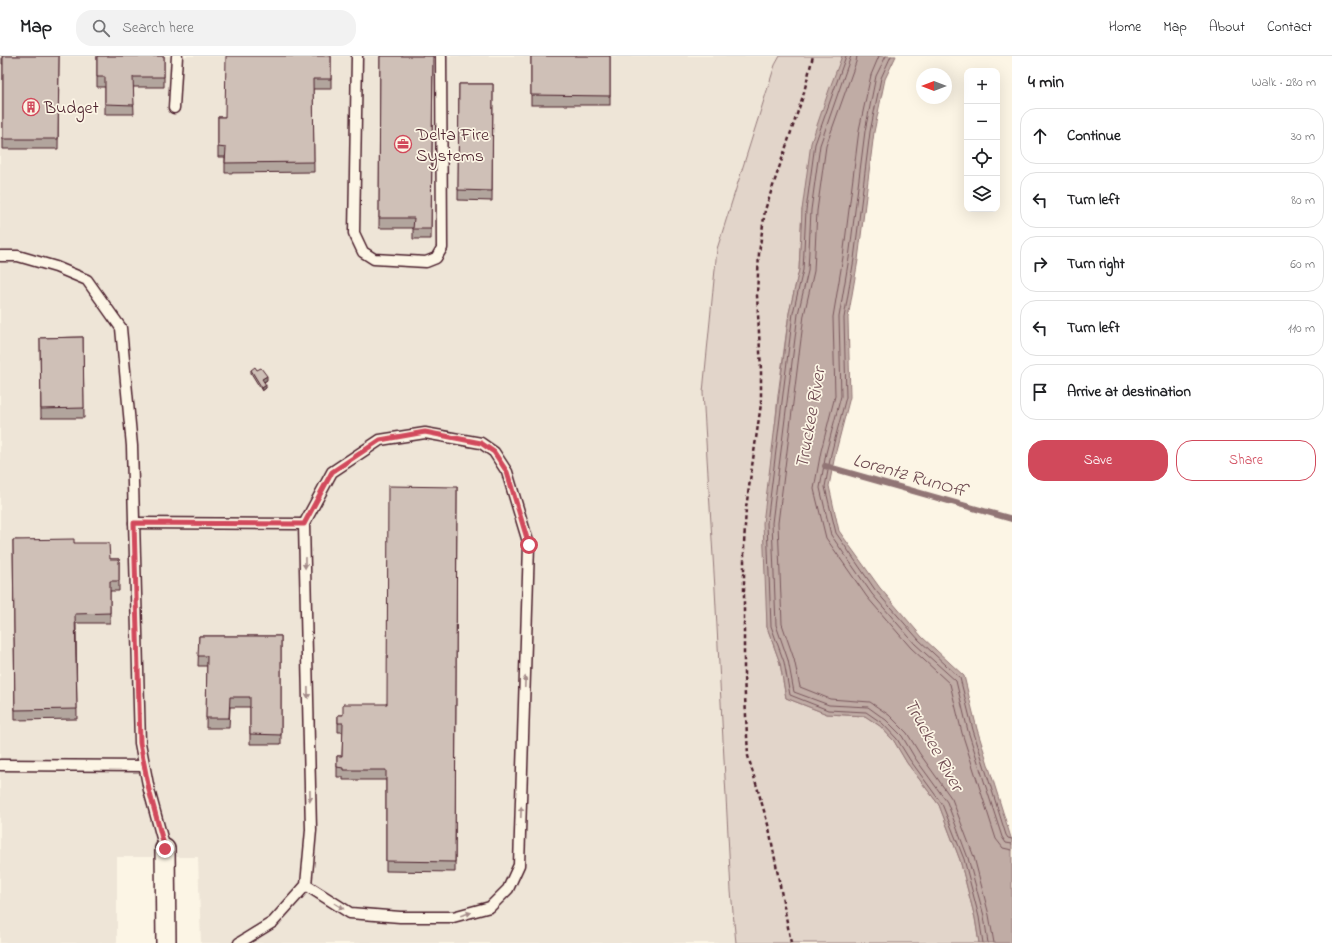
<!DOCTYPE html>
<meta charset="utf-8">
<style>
body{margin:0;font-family:"Indie Flower",sans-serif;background:#f2f2f2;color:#202124}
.controls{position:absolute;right:12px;top:12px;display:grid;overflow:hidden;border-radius:8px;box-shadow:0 4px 16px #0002}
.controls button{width:36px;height:36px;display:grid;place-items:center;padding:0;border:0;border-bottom:1px solid #e0e0e0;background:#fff;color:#202124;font:20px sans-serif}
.compass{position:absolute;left:916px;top:12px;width:36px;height:36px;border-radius:50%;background:#fff;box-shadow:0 4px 16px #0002;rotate:270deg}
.stop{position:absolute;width:12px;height:12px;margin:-9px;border:3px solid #d1495b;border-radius:50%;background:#fff}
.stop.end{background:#d1495b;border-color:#fff;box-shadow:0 1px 4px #0008}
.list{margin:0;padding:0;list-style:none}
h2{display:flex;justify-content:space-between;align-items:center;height:52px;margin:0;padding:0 16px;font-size:17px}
h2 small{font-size:13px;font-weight:400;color:#757577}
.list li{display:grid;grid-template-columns:26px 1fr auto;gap:12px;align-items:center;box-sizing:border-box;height:56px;margin:0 8px 8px;padding:0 8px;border:1px solid #e0e0e0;border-radius:16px}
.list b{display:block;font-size:15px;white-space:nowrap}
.list em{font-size:13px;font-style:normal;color:#757577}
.actions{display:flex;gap:8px;padding:12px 16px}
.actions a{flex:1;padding:9px 0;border:1px solid #d1495b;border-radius:16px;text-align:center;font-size:14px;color:#d1495b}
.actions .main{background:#d1495b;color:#fff}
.icon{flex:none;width:22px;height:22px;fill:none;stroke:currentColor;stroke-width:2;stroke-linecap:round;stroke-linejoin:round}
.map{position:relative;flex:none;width:1012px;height:887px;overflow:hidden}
header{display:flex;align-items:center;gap:24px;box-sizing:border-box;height:56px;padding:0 20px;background:#fff;border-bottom:1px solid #e0e0e0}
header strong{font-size:19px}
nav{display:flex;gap:22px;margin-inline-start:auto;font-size:14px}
.search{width:280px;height:36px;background:#f2f2f2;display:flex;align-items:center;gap:10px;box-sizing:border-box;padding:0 14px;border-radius:16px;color:#757577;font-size:15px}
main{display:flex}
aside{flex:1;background:#fff}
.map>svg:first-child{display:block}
.built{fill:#eee5d7}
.green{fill:#e2d5ca;stroke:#967a7a}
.water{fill:#c0aca5;stroke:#917474}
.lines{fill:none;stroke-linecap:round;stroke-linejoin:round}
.shore{stroke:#79575c;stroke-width:1}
.stream{stroke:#917474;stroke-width:6}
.service-casing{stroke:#4a1f2b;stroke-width:13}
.minor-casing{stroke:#4a1f2b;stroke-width:22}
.path{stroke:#4a1f2b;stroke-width:2.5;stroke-dasharray:4 3;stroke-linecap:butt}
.service{stroke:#fcf5e5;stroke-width:10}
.minor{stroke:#fcf5e5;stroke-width:19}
.wall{fill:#b2a59d;stroke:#4a1f2b}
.shaded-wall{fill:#918680;stroke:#4a1f2b}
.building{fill:#cfc0b7;stroke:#4a1f2b}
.oneway{fill:#a38a88}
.route{stroke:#d1495b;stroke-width:5}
.labels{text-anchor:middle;stroke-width:3.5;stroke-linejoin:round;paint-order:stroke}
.poi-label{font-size:18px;fill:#4a1f2b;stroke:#fcf5e5;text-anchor:start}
.water-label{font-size:19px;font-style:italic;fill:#6d4950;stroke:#fcf5e5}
</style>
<header>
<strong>Map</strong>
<div class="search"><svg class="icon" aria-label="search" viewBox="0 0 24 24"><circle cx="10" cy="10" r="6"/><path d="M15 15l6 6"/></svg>Search here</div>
<nav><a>Home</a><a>Map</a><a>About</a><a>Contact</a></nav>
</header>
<main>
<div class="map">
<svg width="1012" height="887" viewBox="0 0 1012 887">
<rect width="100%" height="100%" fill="#fcf5e5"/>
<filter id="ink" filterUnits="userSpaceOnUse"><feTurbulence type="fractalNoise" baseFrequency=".025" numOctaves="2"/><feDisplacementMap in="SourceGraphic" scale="8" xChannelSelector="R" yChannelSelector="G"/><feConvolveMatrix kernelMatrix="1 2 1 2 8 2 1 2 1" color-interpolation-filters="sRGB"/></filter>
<g filter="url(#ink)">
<path class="built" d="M0 0H780L775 9 717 193 703 336 715 533 731 835 736 887H201L198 801H117V887H0Z"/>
<path class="green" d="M780 0H842L802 154 799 214 789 257 778 339 772 405 767 571 780 607 786 642 827 658 865 660 880 670 894 685 907 707 939 749 960 804 975 862 979 887H736L731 835 715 533 703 336 717 193 775 9Z"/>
<path class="water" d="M842 0H896L885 23 874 76 858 204 848 262 850 341 835 399 829 430 839 475 880 532 922 581 964 620 977 673 1012 785V887H979L975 862 960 804 939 749 907 707 894 685 880 670 865 660 827 658 786 642 780 607 767 571 763 467 789 257 799 214 802 154 811 87 829 34Z"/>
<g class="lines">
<g class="shore">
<path d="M846 0 815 88 806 154 803 214 793 257 767 467 771 570 784 606 790 639 828 654 866 656 882 667 897 683 910 704 942 748 964 803 979 861 983 887"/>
<path d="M851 0 820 89 811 154 808 215 798 258 772 467 776 569 788 604 794 636 829 649 868 651 886 664 902 680 915 702 947 746 968 802 984 860 988 887"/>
<path d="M857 0 856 6 826 90 817 155 814 215 804 259 778 467 782 568 794 603 800 631 830 643 870 646 889 659 907 677 920 698 952 743 974 801 989 859 994 887"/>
<path d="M879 0 871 19 859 74 843 201 833 261 835 340 821 395 814 433 826 482 867 541 911 592 950 628 962 677 996 783 1003 792 1012 794"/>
<path d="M886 0 876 20 865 75 849 202 839 261 841 340 826 397 820 432 831 479 872 538 915 588 956 625 968 675 1002 781 1006 787 1012 788"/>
<path d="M891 0 881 22 870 76 854 203 844 262 846 341 831 398 825 431 836 477 876 535 919 584 960 622 973 674 1006 779 1008 782 1012 783"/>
</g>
<path class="stream" d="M825 410 1012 463"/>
<g class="service-casing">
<g id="service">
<path d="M357 0 354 177 363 196 374 203 426 206 436 202 442 192 441 0"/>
<path d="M174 52 177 0"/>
<path d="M0 200H18L56 211 87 224 121 272 132 390 140 687 149 734 165 793"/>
<path d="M134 467 304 468"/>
<path d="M0 709 144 710"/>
<path d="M239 887 273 866 306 829 311 774 304 468 332 416 380 384 425 377 481 387 494 396 507 416 529 489 519 809 508 833 490 851 453 861H400L350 857 306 829"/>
</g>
</g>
<g class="minor-casing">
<path id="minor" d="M165 793 166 887"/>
</g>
<path class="path" d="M791 887 769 772 748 700 744 620V488L746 452 761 348V314L757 239 759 197 765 154 803 40 813 0"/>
<use href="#service" class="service"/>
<use href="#minor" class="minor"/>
</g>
<g class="wall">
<path d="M2 0H59L58 93H3V8H2Z"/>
<path d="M97 0H164V31H133L134 58H105V31H97Z"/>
<path d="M331 0V33H313L314 116 225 117V101H218V61H225Z"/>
<path d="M380 0H433L431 183H413V172H379Z"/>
<rect x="531" y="0" width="79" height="49"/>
<path d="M459 28H493L492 145 458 144Z"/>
<path d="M83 281 84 362H41L40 282Z"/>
<path d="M251 314 267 324 264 326 266 332 262 335 251 317Z"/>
<path d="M457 431 455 816 386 815V724H343V721H337V700H342L343 676H338V659H343L387 648Z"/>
<path d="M13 484 74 487 110 503H119V535H110V567H76L77 663 15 664Z"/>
<path d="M199 580H281V688H250V651H230L229 672H206L207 610H198Z"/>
</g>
<g class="shaded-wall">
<path d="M267 320V324L262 327V323Z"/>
<path d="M266 329V332L262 335V332Z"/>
</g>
<g class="building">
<path d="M3 0H59L58 83H3Z"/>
<path d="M97 0H164V21H133L134 49 105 48V21H97Z"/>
<path d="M226 0H331V23H313L314 106 225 107 226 92 218 91V61H225Z"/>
<path d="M380 0H433L431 173H413L414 162H379Z"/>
<path d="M531 0H610V40L531 39Z"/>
<path d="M459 28H493L492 135 458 134Z"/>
<path d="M83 281 84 352 41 353 40 282Z"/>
<path d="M255 311 257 314 261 312 267 320 262 323 266 329 262 332 251 314Z"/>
<path d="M388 430 457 431 455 806 386 805V714H343V712L337 711V700H342L343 667H338V659H343V648H387Z"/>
<path d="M74 483V487H109L110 503H119V525H110V557L75 558 77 653 15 654 13 484Z"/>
<path d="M199 580H281V679L250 678V641H230L229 662H206L207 600H198Z"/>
</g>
<defs><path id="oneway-solid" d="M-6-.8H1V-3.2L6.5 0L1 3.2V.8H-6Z"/></defs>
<g class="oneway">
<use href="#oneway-solid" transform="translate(305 507) rotate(89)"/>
<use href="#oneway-solid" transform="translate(525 626) rotate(-88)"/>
<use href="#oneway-solid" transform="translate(308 637) rotate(89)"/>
<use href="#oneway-solid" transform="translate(310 740) rotate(89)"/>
<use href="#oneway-solid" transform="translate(521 756) rotate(-88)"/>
<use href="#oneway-solid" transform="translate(339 850) rotate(32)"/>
<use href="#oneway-solid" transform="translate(466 858) rotate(-16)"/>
</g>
</g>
<g class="lines" filter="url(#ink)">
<path class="route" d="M165 793 149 734 140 687 134 467 304 468 332 416 380 384 425 376 481 387 494 396 507 416 529 489"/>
</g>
<defs>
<g id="building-ring" transform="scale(0.9)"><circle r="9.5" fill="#fcf5e5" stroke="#d1495b" stroke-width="1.5"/><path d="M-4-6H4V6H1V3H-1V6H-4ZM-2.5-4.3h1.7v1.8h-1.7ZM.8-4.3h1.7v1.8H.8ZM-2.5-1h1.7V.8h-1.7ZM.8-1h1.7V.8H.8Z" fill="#d1495b"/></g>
<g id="office-ring" transform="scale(0.9)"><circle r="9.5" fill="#fcf5e5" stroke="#d1495b" stroke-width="1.5"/><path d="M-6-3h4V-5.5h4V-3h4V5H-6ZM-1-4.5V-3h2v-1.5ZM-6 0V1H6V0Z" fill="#d1495b"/></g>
</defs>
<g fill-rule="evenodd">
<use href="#building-ring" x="31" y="51"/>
<use href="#office-ring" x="403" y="88"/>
</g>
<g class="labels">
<g class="poi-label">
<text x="44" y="57">Budget</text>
<text x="416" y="84">Delta Fire<tspan x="416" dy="21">Systems</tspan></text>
</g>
<g class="water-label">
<text transform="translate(809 362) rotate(-80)" y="7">Truckee River</text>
<text transform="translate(910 418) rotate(16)" y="7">Lorentz RunOff</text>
<text transform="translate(935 688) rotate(61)" y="7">Truckee River</text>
</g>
</g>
</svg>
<div class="controls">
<button>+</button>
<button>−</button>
<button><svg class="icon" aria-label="locate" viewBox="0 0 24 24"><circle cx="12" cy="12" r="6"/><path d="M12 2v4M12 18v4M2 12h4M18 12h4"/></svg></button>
<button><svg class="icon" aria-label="layers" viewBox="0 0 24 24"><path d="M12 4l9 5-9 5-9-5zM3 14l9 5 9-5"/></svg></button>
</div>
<svg class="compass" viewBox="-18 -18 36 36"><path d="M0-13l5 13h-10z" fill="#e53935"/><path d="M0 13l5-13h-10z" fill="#757577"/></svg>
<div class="stop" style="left:529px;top:489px"></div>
<div class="stop end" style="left:165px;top:793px"></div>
</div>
<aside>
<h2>4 min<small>Walk · 280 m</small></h2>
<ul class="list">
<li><svg class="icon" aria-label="ahead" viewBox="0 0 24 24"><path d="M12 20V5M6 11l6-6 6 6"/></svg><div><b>Continue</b></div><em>30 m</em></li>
<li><svg class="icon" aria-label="left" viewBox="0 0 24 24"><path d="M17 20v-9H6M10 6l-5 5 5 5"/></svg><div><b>Turn left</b></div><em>80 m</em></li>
<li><svg class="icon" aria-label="right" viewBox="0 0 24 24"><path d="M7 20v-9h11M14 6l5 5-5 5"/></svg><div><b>Turn right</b></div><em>60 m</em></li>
<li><svg class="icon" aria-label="left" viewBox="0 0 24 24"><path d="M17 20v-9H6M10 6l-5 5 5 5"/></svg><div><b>Turn left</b></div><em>110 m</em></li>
<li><svg class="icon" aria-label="arrive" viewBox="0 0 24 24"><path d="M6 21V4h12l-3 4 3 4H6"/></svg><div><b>Arrive at destination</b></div></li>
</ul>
<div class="actions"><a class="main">Save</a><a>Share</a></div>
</aside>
</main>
